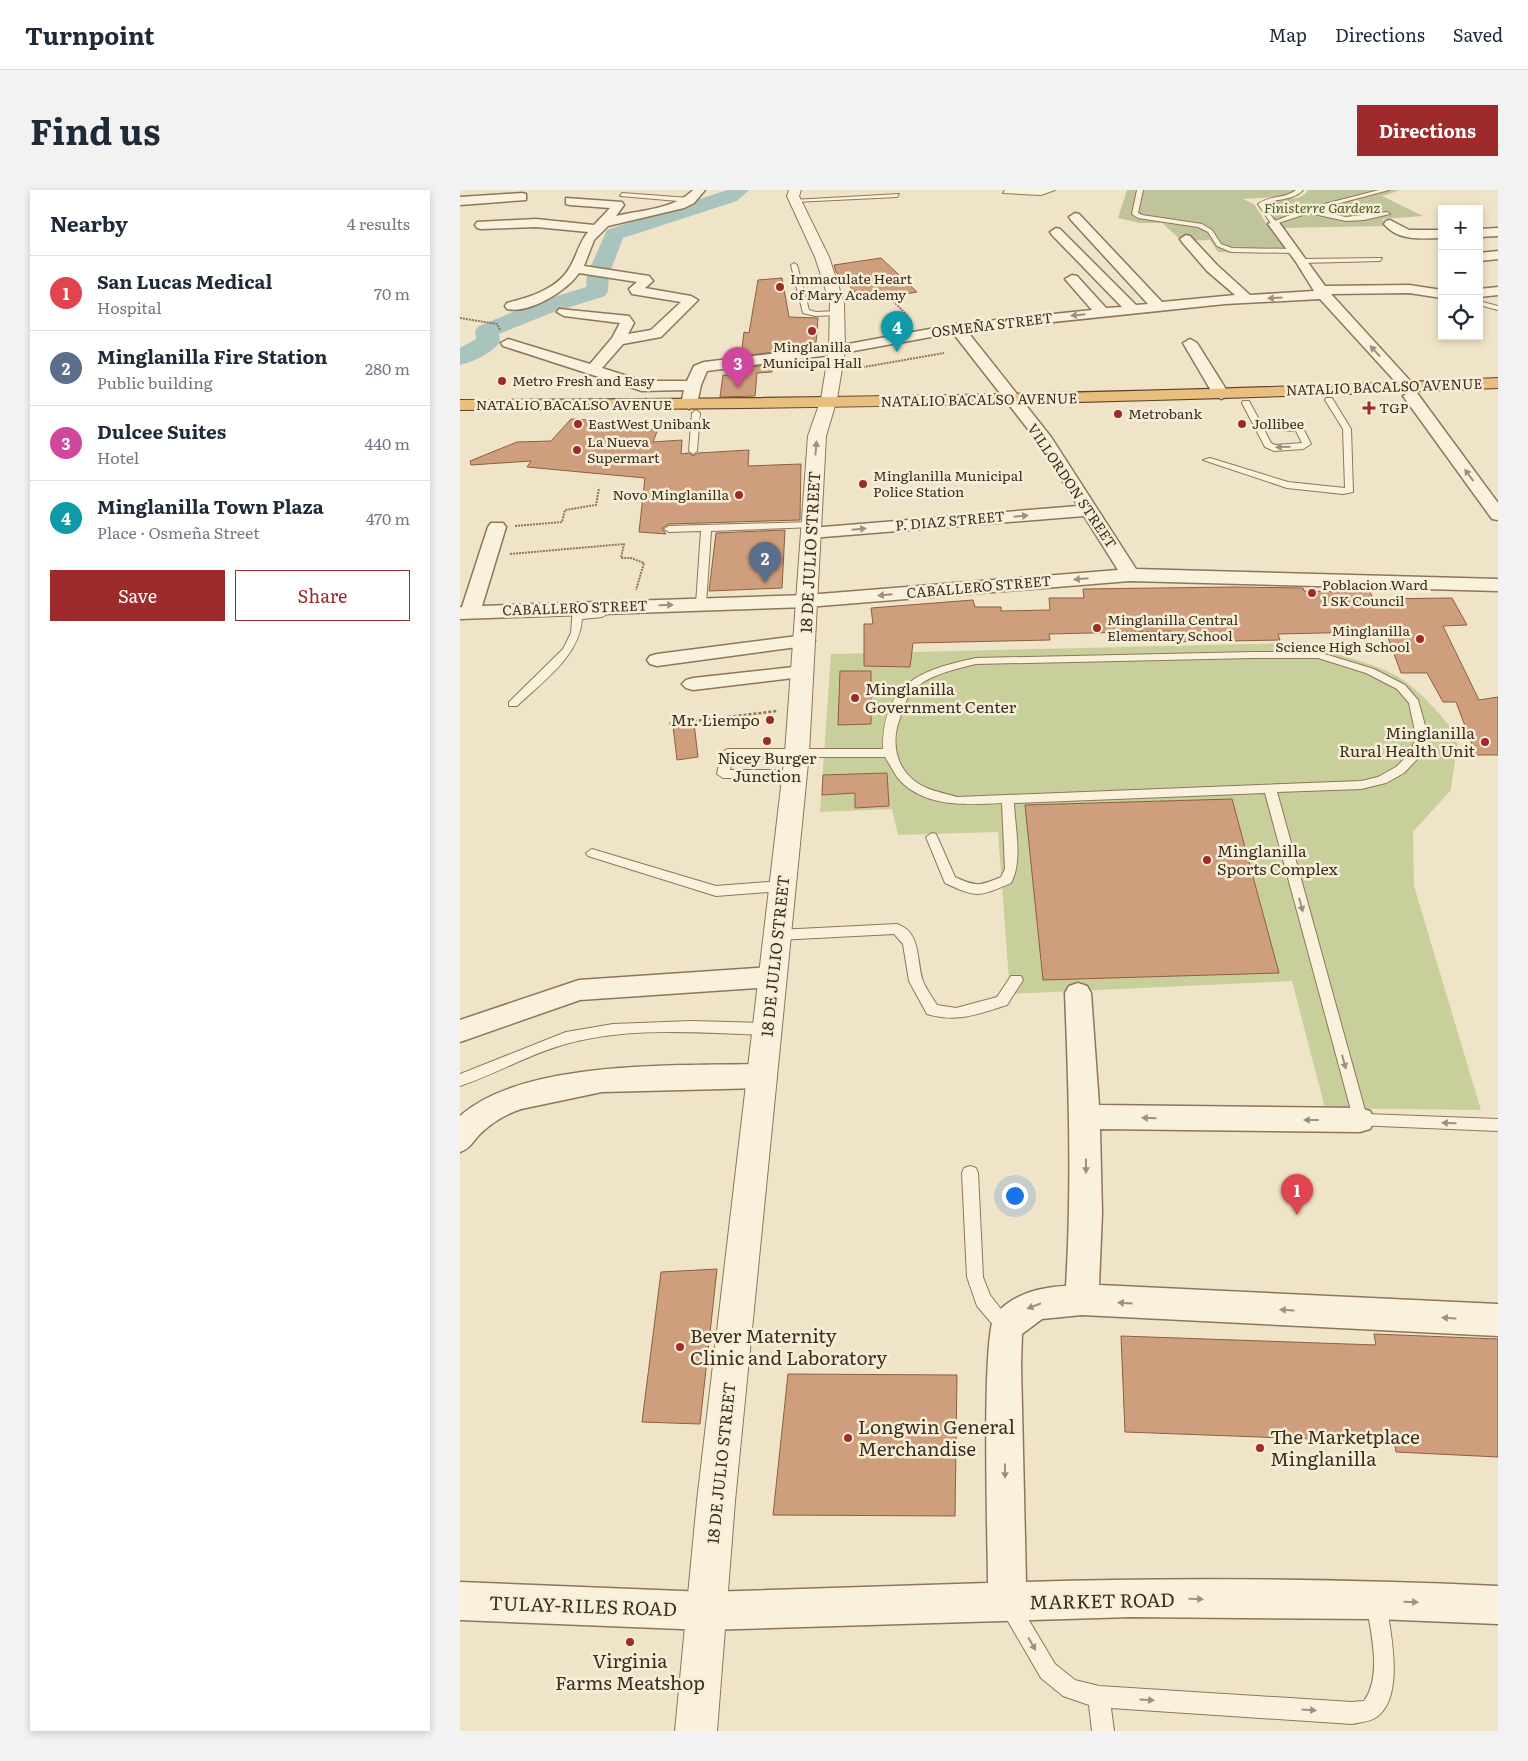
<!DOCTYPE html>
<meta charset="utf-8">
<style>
body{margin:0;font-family:Literata,serif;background:#f2f2f3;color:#1f2937}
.controls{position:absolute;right:15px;top:15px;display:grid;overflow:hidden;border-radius:0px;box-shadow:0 2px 8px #0003}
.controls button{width:45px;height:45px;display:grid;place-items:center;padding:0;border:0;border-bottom:1px solid #e0e1e3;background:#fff;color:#1f2937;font:25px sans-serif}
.you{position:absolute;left:554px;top:1005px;width:18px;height:18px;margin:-12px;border:4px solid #fff;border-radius:50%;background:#1a73e8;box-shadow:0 0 0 8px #1a73e833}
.badge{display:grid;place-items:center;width:32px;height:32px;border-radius:50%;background:#9e2a2b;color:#fff;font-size:16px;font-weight:700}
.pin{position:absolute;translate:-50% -41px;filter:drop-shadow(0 1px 2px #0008)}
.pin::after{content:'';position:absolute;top:26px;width:18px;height:15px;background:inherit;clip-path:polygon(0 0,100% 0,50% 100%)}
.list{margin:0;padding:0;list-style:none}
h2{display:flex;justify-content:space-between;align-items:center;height:65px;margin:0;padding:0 20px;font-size:21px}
h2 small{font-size:16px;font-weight:400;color:#747a83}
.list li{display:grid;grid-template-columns:32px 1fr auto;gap:15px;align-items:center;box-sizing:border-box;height:75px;padding:0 20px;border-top:1px solid #e0e1e3}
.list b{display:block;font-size:19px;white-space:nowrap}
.list p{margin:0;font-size:16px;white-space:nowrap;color:#747a83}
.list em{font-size:16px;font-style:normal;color:#747a83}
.actions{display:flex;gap:10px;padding:15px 20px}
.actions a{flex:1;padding:11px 0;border:1px solid #9e2a2b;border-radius:0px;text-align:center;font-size:18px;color:#9e2a2b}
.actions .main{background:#9e2a2b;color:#fff}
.icon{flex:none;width:28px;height:28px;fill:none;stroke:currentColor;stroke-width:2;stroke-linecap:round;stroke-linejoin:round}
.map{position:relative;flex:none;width:1038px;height:1541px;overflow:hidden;border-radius:0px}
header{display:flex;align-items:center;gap:30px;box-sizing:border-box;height:70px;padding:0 25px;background:#fff;border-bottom:1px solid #e0e1e3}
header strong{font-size:24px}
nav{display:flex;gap:28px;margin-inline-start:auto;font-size:18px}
.intro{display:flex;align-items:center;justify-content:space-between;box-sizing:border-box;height:120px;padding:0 30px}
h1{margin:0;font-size:35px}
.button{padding:12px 22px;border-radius:0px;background:#9e2a2b;color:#fff;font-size:18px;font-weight:700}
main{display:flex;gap:30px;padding:0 30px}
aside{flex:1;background:#fff;border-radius:0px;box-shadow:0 2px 8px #0003}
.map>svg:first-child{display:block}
.green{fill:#c9cf9b}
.cemetery{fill:#bfc49a}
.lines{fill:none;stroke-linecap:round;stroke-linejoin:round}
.river{fill:#a9c4bc;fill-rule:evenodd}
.building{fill:#cf9f7d;stroke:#8d5f41}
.service-casing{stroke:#8d765c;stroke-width:2}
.minor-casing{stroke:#8d765c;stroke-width:3}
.tertiary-casing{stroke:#8d765c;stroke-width:2}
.trunk-casing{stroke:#5b4430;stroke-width:2}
.path-far1{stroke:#8d765c;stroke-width:2;stroke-dasharray:2 1;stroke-linecap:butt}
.path{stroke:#8d765c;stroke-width:2.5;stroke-dasharray:3 2;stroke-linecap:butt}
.service{fill:#faf1dc;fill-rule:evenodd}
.minor{fill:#faf1dc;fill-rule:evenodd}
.tertiary{fill:#faf1dc;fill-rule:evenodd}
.trunk{fill:#eabe7c;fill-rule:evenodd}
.oneway{fill:#9c907e}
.poi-dot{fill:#9e2a2b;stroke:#f7eed8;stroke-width:2}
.labels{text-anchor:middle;stroke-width:5;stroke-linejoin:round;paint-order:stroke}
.far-park-label{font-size:14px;font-style:italic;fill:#4d5a26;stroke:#f7eed8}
.far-poi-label{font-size:14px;fill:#3d2e20;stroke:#f7eed8;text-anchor:start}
.far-street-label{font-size:14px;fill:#3d2e20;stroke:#f7eed8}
.street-label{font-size:16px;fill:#3d2e20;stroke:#f7eed8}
.poi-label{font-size:16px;fill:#3d2e20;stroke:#f7eed8;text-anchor:start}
.near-poi-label{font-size:19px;fill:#3d2e20;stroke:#f7eed8;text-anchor:start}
.near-street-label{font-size:19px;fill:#3d2e20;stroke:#f7eed8}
</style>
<header>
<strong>Turnpoint</strong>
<nav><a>Map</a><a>Directions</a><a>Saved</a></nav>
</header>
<div class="intro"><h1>Find us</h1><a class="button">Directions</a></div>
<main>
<aside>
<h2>Nearby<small>4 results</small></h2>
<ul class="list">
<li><span class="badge" style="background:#e0444e">1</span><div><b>San Lucas Medical</b><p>Hospital</p></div><em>70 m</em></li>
<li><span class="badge" style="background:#5c6f8a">2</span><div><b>Minglanilla Fire Station</b><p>Public building</p></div><em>280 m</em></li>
<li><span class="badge" style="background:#d1479c">3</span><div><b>Dulcee Suites</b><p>Hotel</p></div><em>440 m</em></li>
<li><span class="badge" style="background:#0f9aa8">4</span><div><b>Minglanilla Town Plaza</b><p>Place · Osmeña Street</p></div><em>470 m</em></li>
</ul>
<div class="actions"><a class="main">Save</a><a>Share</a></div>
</aside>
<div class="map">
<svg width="1038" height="1541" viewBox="0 0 1038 1541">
<rect width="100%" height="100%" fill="#f0e4c8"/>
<path class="green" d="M835 453C866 462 921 473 946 492 967 508 983 527 998 548L991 600 953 642 954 696 1021 920 865 918 832 791 550 804 538 642 438 645 432 619 360 622 371 464Z"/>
<g class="cemetery">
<path d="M667 0H836L831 6 783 9 794 14 809 38 829 63 758 62 750 50 722 51 702 33H680L658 28Z"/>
<path d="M848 0H941L922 6 963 26 922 29 927 36 821 38 804 15C816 3 839 16 848 0Z"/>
</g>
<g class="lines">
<path class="river" d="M267 0H289L277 11 163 48 149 85 148 101 145 106 91 123 39 144 40 152C32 163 13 172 0 175V158L16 149 15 141 19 136 75 113 126 97 127 85 147 40Z"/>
</g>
<g class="building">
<path d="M421 68 457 102 422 108 416 101 397 104 376 82 374 75Z"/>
<path d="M322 88 329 127 358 128 356 153 316 156 315 162 281 166 284 142 289 143 298 90Z"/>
<path d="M313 174 312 182 297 183 295 206 260 207 263 185H278L279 179Z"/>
<path d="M111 229 142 231 138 240 198 239 193 252 222 250 221 264 229 263 233 266 238 263 289 260 288 276 341 274 340 330 209 334 202 338 206 344 179 342 185 288 67 277 71 271 11 275 10 271 57 252 91 251Z"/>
<path d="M325 340 322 398 249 401 256 343Z"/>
<path d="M773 397 843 398 844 401 890 402 889 399H909L913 409 992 408 1007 435 983 436 1019 510 1038 507V565H1016L996 512H983L967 483H941L927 445H906L905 442 818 444 820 450 714 452 711 441 589 444 590 450 453 453 450 477 404 476V434H413L411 418 513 410 515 417H541V421L590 420 589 408H624L623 399Z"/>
<path d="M380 481H411V534L378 535Z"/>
<path d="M234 533 238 567 217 570 213 536Z"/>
<path d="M427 583 429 616 395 618V603L362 605 363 585Z"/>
<path d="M772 609 819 783 583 790 565 615Z"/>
<path d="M257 1079 240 1234 182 1232 201 1082Z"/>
<path d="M914 1144 1038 1149V1267L936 1262 934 1252 665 1242 661 1146 916 1155Z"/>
<path d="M328 1184 497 1185 495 1326 313 1325Z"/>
</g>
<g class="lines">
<g class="service-casing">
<g id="service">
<path d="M545 0H595L581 5 543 3Z"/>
<path d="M677 0H683L678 23 682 25 742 34 752 40 761 54 772 58 834 59 837 61 834 63 771 62 757 56 748 42 738 37 678 28 672 24Z"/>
<path d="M836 0H843C832 12 816 7 804 15L815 31 845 19 919 0H929L854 20 886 27 927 22 930 24 904 30 886 31 849 23 812 35 798 14C810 5 825 9 836 0Z"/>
<path d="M162 3 230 8 233 10 230 12 160 6Z"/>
<path d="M439 4 437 7 335 12 332 10Z"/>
<path d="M922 68 920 71 842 73 839 71 842 69Z"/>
<path d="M334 73 337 75 349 120 356 122 377 121H380V125L355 126 343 123 331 75Z"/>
<path d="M1019 111 1038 116V120L1019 115Z"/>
<path d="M866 208H872L891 239 893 302 883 304 827 298 743 270 750 268 828 292 885 298 883 239 865 210Z"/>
<path d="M783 211H789L801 233 811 235 842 236 851 254 843 259 814 261 805 257 782 213ZM804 239 836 241 842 253 815 255 811 253Z"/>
<path d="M236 220 240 223 237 261 233 264 229 261 232 223Z"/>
<path d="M351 332 354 333V337L251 341 246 414 241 417 236 414 241 341 209 342 204 339 209 336Z"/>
<path d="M152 414 156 415V419L142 427 122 429C120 466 82 492 57 516H49V512L103 459 111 443 113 416H121L122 423 136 422Z"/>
<path d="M793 462H858L914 479 945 495 958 510 968 546 960 566 944 583 926 593 901 599 817 602 906 924 1038 929V941L895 935 805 603 554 613C555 638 563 671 551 693 519 707 517 708 485 693L466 647 472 643 476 644 495 687C517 697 520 696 541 687L545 679 542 613C507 615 462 618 437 587 433 581 429 573 425 567H272L270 580H335L341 584 335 588H263L257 584 261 563 267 559H423C423 493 460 480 516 468ZM793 468H858L906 483 937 499 949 513 956 546 951 562 936 577 918 587 901 591 497 607C488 604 476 602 467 598 438 586 429 556 440 528 444 515 447 504 459 495 476 483 496 479 516 474Z"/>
<path d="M132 659 256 696 322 691 329 696 322 701 256 706 128 666 126 663Z"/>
<path d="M437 734C462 742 456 772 463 791 466 799 472 807 477 815L496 818 537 807 551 786H561L563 790 547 815C519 824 496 833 467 824L449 791 443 754 434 744 318 750 311 745 318 740Z"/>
<path d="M232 831 307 833 312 835 314 839 312 843 307 845C241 843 170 836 106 854 69 864 36 884 0 896V884L106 842 153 834Z"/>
<path d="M510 976 516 978 518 983 523 1087 530 1105 555 1137 552 1143 546 1145 540 1143 517 1116 507 1087 502 983 504 978Z"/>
<path d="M916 1401 923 1404 926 1411C930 1441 945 1504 918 1526 911 1532 900 1532 892 1534L651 1518 654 1541H632L629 1515 603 1506 581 1488 538 1414 541 1407 548 1404 555 1407 595 1474 615 1490 639 1496 892 1512 904 1511C923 1485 910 1440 906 1411L909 1404Z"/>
</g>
</g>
<g class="minor-casing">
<g id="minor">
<path d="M233 0H245L234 13 224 18 148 36 134 50 124 76 189 86 193 91 185 98 231 106 238 110 201 147 163 154 142 178 183 191H227L234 176 244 172 377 156 497 134 632 120 605 89 612 85 617 86 646 118 662 117 592 45 590 42 596 38 600 39 676 115 688 114 611 30 609 27 615 23 619 24 702 112 775 105 747 81 722 52 720 49 726 45 730 46 757 75 790 105 854 101 836 72 808 34 814 30 818 31 865 96 949 95 982 100V108L949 103 871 104 953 194 956 197 953 200H943L860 109 765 114 507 141 591 247 676 379 1038 389V401L670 391 347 417 0 429V417H2L28 337 31 333H43L46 337 22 416 347 405 658 380 624 326 351 348 345 347 342 343 345 339 351 338 618 316 578 252 493 143 377 164 247 181 241 195 237 214 229 219 221 214 224 200 182 201 43 156 41 153 48 149 130 174 152 148 160 133 104 126 97 122 99 119 169 126 174 133 168 144 191 140 221 112 172 104 169 99 177 92 119 83C107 101 69 124 47 119L45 116 47 113C70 107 98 99 110 77 117 65 119 53 128 42L76 37 21 39 17 38 15 35 17 32 76 29 134 35 150 18 110 15 106 14V8L162 12 164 15 156 26C181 20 215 19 233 0Z"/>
<path d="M62 3 66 4V10L0 15V7Z"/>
<path d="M930 30 949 40H982V48C961 48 939 52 924 34L926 31Z"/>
<path d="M1038 38V46L1019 47V39Z"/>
<path d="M1038 61V69L1019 71V63Z"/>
<path d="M1038 97V105L1019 107V99Z"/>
<path d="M730 149 737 153 769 204 766 207 761 209 753 204 723 153Z"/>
<path d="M951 201 957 203 1038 313V330L1032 329 943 206Z"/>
<path d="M345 445 352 447 355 451 352 455 197 476 190 474 187 470 190 466 197 464Z"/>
<path d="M343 476 350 478 353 482 350 486 233 500 226 498 222 494 226 490 233 488Z"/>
<path d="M313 777 322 780 326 787 322 794 313 797 120 810 0 852V830L119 790Z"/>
<path d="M618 793 627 796 631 803 639 915 900 918 910 921 915 930 910 939 900 942 640 939 642 1023 639 1095 1038 1114V1146L622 1125 582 1129 562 1144 561 1175 566 1392C723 1387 881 1389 1038 1396V1434L916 1429 671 1427 246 1440 0 1430V1392L246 1402 528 1393C528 1356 521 1143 535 1125 552 1104 581 1097 606 1096 612 998 609 901 605 803L609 796Z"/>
<path d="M302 874 312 878 316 886 312 894 302 898 142 902 61 919C46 924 31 933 20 944 12 952 11 958 0 962V926C64 869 219 876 302 874Z"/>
</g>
</g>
<g class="tertiary-casing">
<path id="tertiary" d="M329 0H341L339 6 369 67 384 113 385 160 377 209 366 246 349 563 275 1311 257 1541H215L237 1311 325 563 348 246 361 209 369 160 370 113 355 67 327 6Z"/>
</g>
<g class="trunk-casing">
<path id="trunk" d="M1038 188V198C692 213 346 219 0 220V210C346 209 692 204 1038 188Z"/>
</g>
<g class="path-far1">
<path d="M429 107 447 125 441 128"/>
<path d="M0 128 37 134 40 140"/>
<path d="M400 171 404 177 484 163"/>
<path d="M55 336 102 332 105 320 136 315 139 298"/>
<path d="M50 364 164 354 161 368H171L184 373 176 400"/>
</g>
<path class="path" d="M209 534 317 521"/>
<use href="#service" class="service"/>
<use href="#minor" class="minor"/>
<use href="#tertiary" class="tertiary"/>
<use href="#trunk" class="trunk"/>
</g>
<defs><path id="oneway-solid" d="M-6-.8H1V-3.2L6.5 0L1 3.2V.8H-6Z" transform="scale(1.25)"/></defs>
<g class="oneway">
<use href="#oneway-solid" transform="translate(815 108) rotate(177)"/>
<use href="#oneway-solid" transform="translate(618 125) rotate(174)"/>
<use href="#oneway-solid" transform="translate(915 161) rotate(-133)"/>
<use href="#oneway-solid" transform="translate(823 257) rotate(178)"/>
<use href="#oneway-solid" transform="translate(356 258) rotate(-85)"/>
<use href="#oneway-solid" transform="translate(1009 285) rotate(-126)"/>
<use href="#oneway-solid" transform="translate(561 326) rotate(-5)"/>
<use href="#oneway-solid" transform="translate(399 339) rotate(-5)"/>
<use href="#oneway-solid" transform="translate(621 389) rotate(175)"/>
<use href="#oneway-solid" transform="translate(425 405) rotate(175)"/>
<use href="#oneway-solid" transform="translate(206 415) rotate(-1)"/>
<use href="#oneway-solid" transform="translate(841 715) rotate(75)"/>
<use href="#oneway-solid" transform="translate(884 872) rotate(75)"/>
<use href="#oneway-solid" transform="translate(689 928) rotate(-179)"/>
<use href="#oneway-solid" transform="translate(851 930) rotate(-180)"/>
<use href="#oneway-solid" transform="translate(989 933) rotate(-178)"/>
<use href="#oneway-solid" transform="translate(626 976) rotate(90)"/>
<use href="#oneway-solid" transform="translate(665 1113) rotate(-177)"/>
<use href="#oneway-solid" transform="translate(574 1116) rotate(159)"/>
<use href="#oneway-solid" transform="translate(827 1120) rotate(-177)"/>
<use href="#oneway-solid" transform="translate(989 1128) rotate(-177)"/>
<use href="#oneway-solid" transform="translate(545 1281) rotate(89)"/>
<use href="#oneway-solid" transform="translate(736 1409) rotate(1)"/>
<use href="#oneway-solid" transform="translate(951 1412) rotate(2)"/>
<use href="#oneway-solid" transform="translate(572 1454) rotate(60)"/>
<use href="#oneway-solid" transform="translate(687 1510) rotate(4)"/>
<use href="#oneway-solid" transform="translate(849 1520) rotate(4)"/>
</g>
<g class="poi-dot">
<circle cx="320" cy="97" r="5"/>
<circle cx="352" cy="141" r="5"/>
<circle cx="42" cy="191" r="5"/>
<path d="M906.5 210.5h5v5h5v5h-5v5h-5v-5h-5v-5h5z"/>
<circle cx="658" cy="224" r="5"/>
<circle cx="118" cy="234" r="5"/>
<circle cx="782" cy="234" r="5"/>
<circle cx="117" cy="260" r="5"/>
<circle cx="403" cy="294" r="5"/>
<circle cx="279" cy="305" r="5"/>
<circle cx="852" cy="403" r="5"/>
<circle cx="637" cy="438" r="5"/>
<circle cx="960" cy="449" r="5"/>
<circle cx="395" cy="508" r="5"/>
<circle cx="310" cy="530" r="5"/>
<circle cx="307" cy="551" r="5"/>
<circle cx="1025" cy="552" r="5"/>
<circle cx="747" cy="670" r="5"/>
<circle cx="220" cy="1157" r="5"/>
<circle cx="388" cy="1248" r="5"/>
<circle cx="800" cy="1258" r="5"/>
<circle cx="170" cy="1452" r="5"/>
</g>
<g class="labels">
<g class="far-park-label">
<text x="862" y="23">Finisterre Gardenz</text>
</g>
<g class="far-poi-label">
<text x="330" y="94">Immaculate Heart<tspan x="330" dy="16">of Mary Academy</tspan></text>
<text x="352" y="162" text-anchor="middle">Minglanilla<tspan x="352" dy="16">Municipal Hall</tspan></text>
<text x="52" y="196">Metro Fresh and Easy</text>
<text x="919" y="223">TGP</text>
<text x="668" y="229">Metrobank</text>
<text x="128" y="239">EastWest Unibank</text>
<text x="792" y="239">Jollibee</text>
<text x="127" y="257">La Nueva<tspan x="127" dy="16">Supermart</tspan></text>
<text x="413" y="291">Minglanilla Municipal<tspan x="413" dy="16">Police Station</tspan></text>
<text x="269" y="310" text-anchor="end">Novo Minglanilla</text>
<text x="862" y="400">Poblacion Ward<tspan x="862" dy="16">1 SK Council</tspan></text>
<text x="647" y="435">Minglanilla Central<tspan x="647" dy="16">Elementary School</tspan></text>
<text x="950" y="446" text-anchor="end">Minglanilla<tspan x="950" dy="16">Science High School</tspan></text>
</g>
<g class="far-street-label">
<text transform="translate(532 135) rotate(-7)" y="5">OSMEÑA STREET</text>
<text transform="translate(924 197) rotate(-2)" y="5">NATALIO BACALSO AVENUE</text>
<text transform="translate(519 210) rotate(-1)" y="5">NATALIO BACALSO AVENUE</text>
<text x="114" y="220">NATALIO BACALSO AVENUE</text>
<text transform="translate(612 296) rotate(56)" y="5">VILLORDON STREET</text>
<text transform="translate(490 331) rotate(-5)" y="5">P. DIAZ STREET</text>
<text transform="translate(519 397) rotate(-5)" y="5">CABALLERO STREET</text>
<text transform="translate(115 418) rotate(-2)" y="5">CABALLERO STREET</text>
</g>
<g class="street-label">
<text transform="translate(350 362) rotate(-87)" y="6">18 DE JULIO STREET</text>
<text transform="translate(315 766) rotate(-84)" y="6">18 DE JULIO STREET</text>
<text transform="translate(261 1273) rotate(-84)" y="6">18 DE JULIO STREET</text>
</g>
<g class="poi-label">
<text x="405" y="505">Minglanilla<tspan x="405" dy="18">Government Center</tspan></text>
<text x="300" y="536" text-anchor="end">Mr. Liempo</text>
<text x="1015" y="549" text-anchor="end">Minglanilla<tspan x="1015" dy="18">Rural Health Unit</tspan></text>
<text x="307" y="574" text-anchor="middle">Nicey Burger<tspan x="307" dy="18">Junction</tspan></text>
<text x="757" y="667">Minglanilla<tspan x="757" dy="18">Sports Complex</tspan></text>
</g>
<g class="near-poi-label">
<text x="230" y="1153">Bever Maternity<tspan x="230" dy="22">Clinic and Laboratory</tspan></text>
<text x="398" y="1244">Longwin General<tspan x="398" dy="22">Merchandise</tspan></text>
<text x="810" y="1254">The Marketplace<tspan x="810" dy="22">Minglanilla</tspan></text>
<text x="170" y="1478" text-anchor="middle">Virginia<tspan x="170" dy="22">Farms Meatshop</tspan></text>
</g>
<g class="near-street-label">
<text transform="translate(642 1411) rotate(-1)" y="7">MARKET ROAD</text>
<text transform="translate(123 1416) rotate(2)" y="7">TULAY-RILES ROAD</text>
</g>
</g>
</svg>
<div class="controls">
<button>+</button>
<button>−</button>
<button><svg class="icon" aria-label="locate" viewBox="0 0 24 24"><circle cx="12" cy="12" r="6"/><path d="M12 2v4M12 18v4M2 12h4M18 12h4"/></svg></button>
</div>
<div class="you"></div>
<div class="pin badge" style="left:837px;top:1025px;background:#e0444e">1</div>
<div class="pin badge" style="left:305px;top:393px;background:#5c6f8a">2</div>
<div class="pin badge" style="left:278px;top:198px;background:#d1479c">3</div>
<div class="pin badge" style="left:437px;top:162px;background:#0f9aa8">4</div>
</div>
</main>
